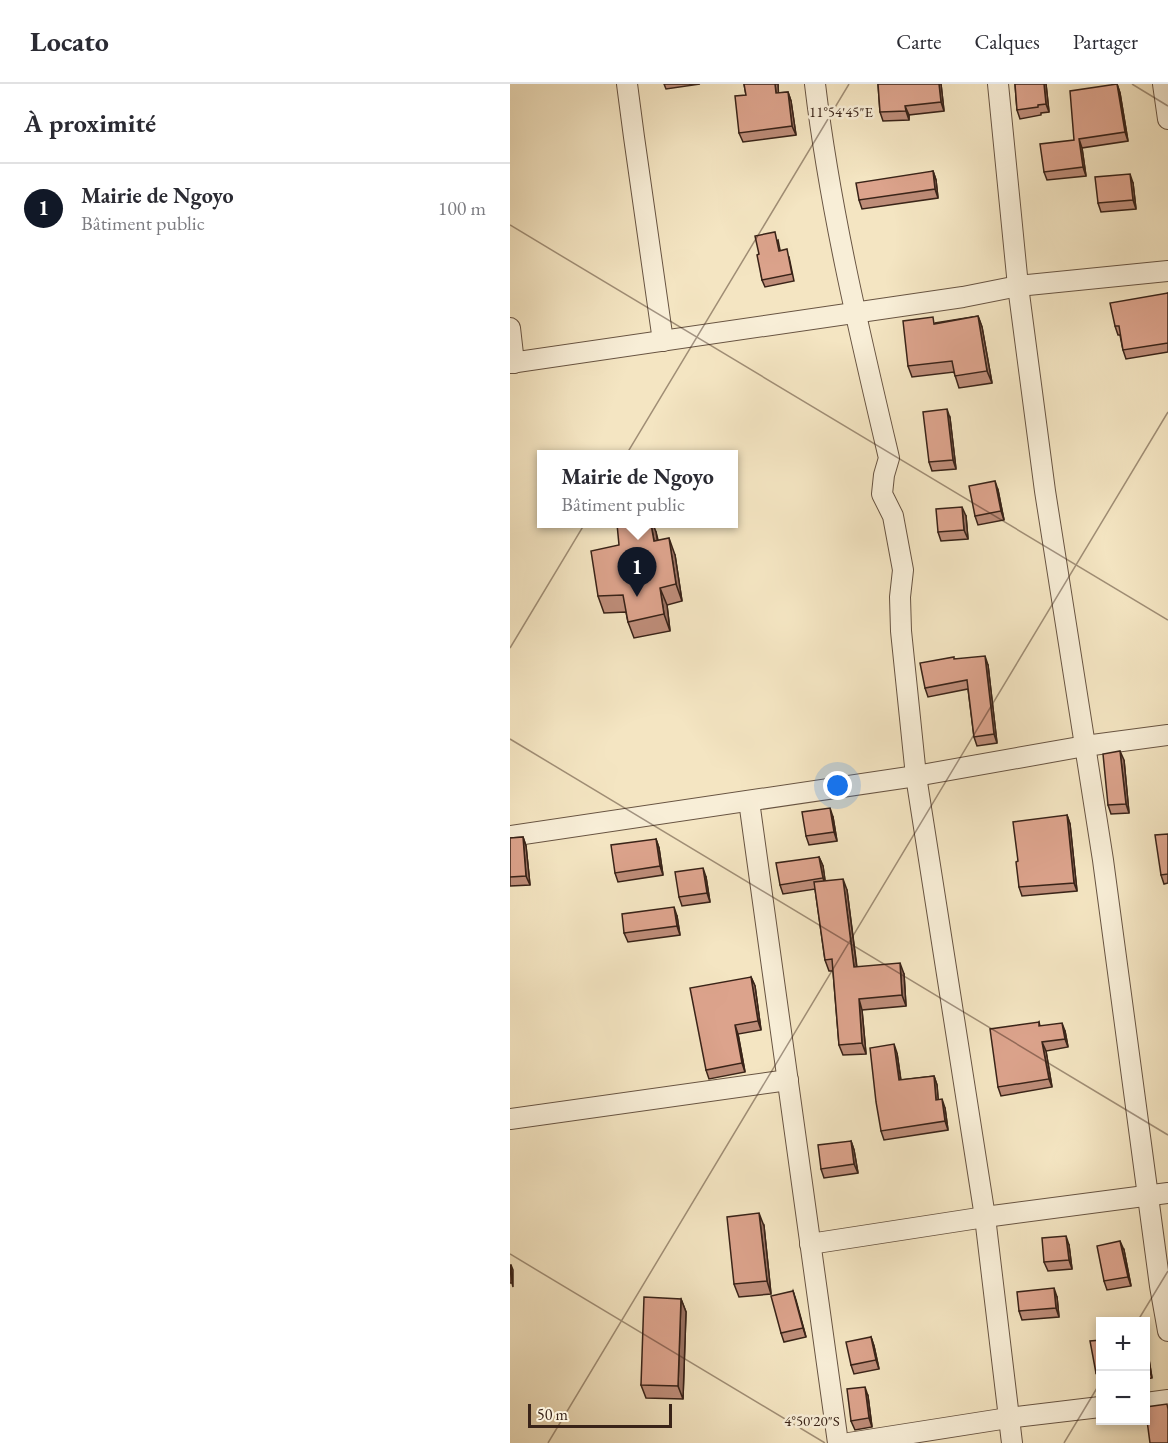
<!DOCTYPE html>
<html lang="fr">
<meta charset="utf-8">
<style>
body{margin:0;font-family:"EB Garamond",serif;background:#f7f7f7;color:#2b2b33}
.controls{position:absolute;right:18px;bottom:18px;display:grid;overflow:hidden;border-radius:0px;box-shadow:0 3px 9px #0003}
.controls button{width:54px;height:54px;display:grid;place-items:center;padding:0;border:0;border-bottom:2px solid #e1e1e2;background:#fff;color:#2b2b33;font:30px sans-serif}
.scale{position:absolute;left:18px;bottom:15px;width:144px;box-sizing:border-box;padding-left:6px;border:3px solid #392318;border-top:0;font-size:16px;line-height:21px;white-space:nowrap;color:#392318;-webkit-text-stroke:4px #f8eed7;paint-order:stroke}
.you{position:absolute;left:328px;top:702px;width:21px;height:21px;margin:-15px;border:4px solid #fff;border-radius:50%;background:#1a73e8;box-shadow:0 0 0 9px #1a73e833}
.badge{display:grid;place-items:center;width:39px;height:39px;border-radius:50%;background:#111827;color:#fff;font-size:20px;font-weight:700}
.pin{position:absolute;translate:-50% -50px;filter:drop-shadow(0 2px 3px #0008)}
.pin::after{content:'';position:absolute;top:32px;width:21px;height:18px;background:inherit;clip-path:polygon(0 0,100% 0,50% 100%)}
.popup{position:absolute;left:27px;top:366px;width:201px;height:78px;box-sizing:border-box;display:grid;place-content:center;border-radius:0px;background:#fff;filter:drop-shadow(0 2px 4px #0005);font-size:20px;white-space:nowrap;color:#7c7c81}
.popup b{font-size:22px;color:#2b2b33}
.popup::after{content:'';position:absolute;left:50%;top:100%;margin-left:-12px;border:12px solid transparent;border-top-color:#fff}
.list{margin:0;padding:0;list-style:none}
h2{display:flex;justify-content:space-between;align-items:center;height:78px;margin:0;padding:0 24px;font-size:26px}
h2 small{font-size:20px;font-weight:400;color:#7c7c81}
.list li{display:grid;grid-template-columns:39px 1fr auto;gap:18px;align-items:center;box-sizing:border-box;height:90px;padding:0 24px;border-top:2px solid #e1e1e2}
.list b{display:block;font-size:22px;white-space:nowrap}
.list p{margin:0;font-size:20px;white-space:nowrap;color:#7c7c81}
.list em{font-size:20px;font-style:normal;color:#7c7c81}
.map{position:relative;flex:none;width:658px;height:1359px;overflow:hidden}
header{display:flex;align-items:center;gap:36px;box-sizing:border-box;height:84px;padding:0 30px;background:#fff;border-bottom:2px solid #e1e1e2}
header strong{font-size:28px}
nav{display:flex;gap:33px;margin-inline-start:auto;font-size:21px}
main{display:flex}
aside{flex:1;background:#fff}
.map>svg:first-child{display:block}
.lines{fill:none;stroke-linecap:round;stroke-linejoin:round}
.street-casing{stroke:#685442;stroke-width:22}
.street{stroke:#f8eed7;stroke-width:20}
.wall{fill:#bd8c78;stroke:#392318;stroke-width:1.5}
.shaded-wall{fill:#9a7262;stroke:#392318;stroke-width:1.5}
.building{fill:#dca38c;stroke:#392318;stroke-width:1.5}
.ticks{fill:none;stroke:#392318;stroke-width:1.5;stroke-opacity:0.45}
.ticks-label{font-size:15px;text-anchor:middle;fill:#392318;stroke:#f8eed7;stroke-width:5;stroke-linejoin:round;paint-order:stroke}
</style>
<header>
<strong>Locato</strong>
<nav><a>Carte</a><a>Calques</a><a>Partager</a></nav>
</header>
<main>
<aside>
<h2>À proximité<small></small></h2>
<ul class="list">
<li><span class="badge">1</span><div><b>Mairie de Ngoyo</b><p>Bâtiment public</p></div><em>100 m</em></li>
</ul>
</aside>
<div class="map">
<svg width="658" height="1359" viewBox="0 0 658 1359">
<rect width="100%" height="100%" fill="#f4e5c2"/>
<filter id="stains"><feTurbulence type="fractalNoise" baseFrequency=".00333" numOctaves="4"/><feColorMatrix values="0 0 0 0 .2 0 0 0 0 .09 0 0 0 0 .02 0 0 0 .5 -.17"/></filter>
<radialGradient id="worn" r=".72"><stop offset=".6" stop-color="#630" stop-opacity="0"/><stop offset="1" stop-color="#630" stop-opacity=".3"/></radialGradient>
<g class="lines">
<g class="street-casing">
<g id="street">
<path d="M117 0 124 53 153 257"/>
<path d="M305 0C320 126 350 251 379 374L374 391 372 410 383 432 393 486 390 513 391 547 406 692 475 1133 502 1359"/>
<path d="M488 0 508 202 535 407 593 776 650 1202 658 1247"/>
<path d="M653 0 658 35"/>
<path d="M0 244 4 279"/>
<path d="M0 279 453 213 508 202 658 187"/>
<path d="M239 717 328 1359"/>
<path d="M0 752 406 692 575 662 658 651"/>
<path d="M0 1035 278 996"/>
<path d="M300 1160 475 1133 658 1109"/>
<path d="M636 1319 658 1316"/>
<path d="M339 1359 498 1334 590 1323"/>
</g>
</g>
<use href="#street" class="street"/>
</g>
<g class="wall">
<path d="M154 0H190L156 5Z"/>
<path d="M234 0H268V9L278 8 281 17 286 51 233 58 229 49 236 11Z"/>
<path d="M368 0H431L434 27 399 31V36L373 37 370 28Z"/>
<path d="M505 0H536L539 28 531 29V31L510 35 507 26Z"/>
<path d="M607 0 610 9 618 57 572 64 576 92 537 96 534 88 564 56Z"/>
<path d="M423 87 426 96 428 114 352 125 349 116Z"/>
<path d="M623 99 626 125 591 128 588 119Z"/>
<path d="M268 156 270 166 279 173 284 197 255 203 252 196 249 170Z"/>
<path d="M658 209V268L616 275 613 266 610 251H608L605 242Z"/>
<path d="M468 232 472 243 482 299 449 304 444 288 402 293 398 282 425 239Z"/>
<path d="M440 334 446 385 422 387 419 378Z"/>
<path d="M488 406 494 436 468 441 465 432Z"/>
<path d="M456 432 458 455 431 457 428 448Z"/>
<path d="M146 448 148 456 165 471 172 517 157 521 160 547 124 554 118 538 116 528 94 529 88 512 109 461Z"/>
<path d="M445 575 478 581 487 659 467 662 464 653 458 605 418 613 415 604Z"/>
<path d="M614 676 619 729 601 730 598 721Z"/>
<path d="M557 731 560 740 567 807 512 812 509 803 508 777Z"/>
<path d="M323 733 327 757 299 761 296 752Z"/>
<path d="M658 750V799L654 800 651 791Z"/>
<path d="M13 753 16 762 20 801 0 802V754Z"/>
<path d="M146 755 149 764 153 791 108 798 105 789Z"/>
<path d="M309 773 313 782 315 797 337 806 347 883 394 890 396 922 352 926 356 970 333 971 329 961 323 887H319L315 876 305 805 273 810 270 801Z"/>
<path d="M196 793 200 818 172 822 169 813Z"/>
<path d="M167 832 170 851 118 858 114 849Z"/>
<path d="M241 893 245 902 251 946 228 950 235 988 199 995 196 986Z"/>
<path d="M529 938 530 942 555 947 558 963 536 967 542 1003 491 1012 488 1003Z"/>
<path d="M387 969 391 996 424 992 427 1001 428 1015 435 1024 438 1046 374 1056 371 1047Z"/>
<path d="M341 1057 344 1066 348 1089 314 1094 311 1085Z"/>
<path d="M254 1142 261 1210 229 1213 224 1200Z"/>
<path d="M559 1161 562 1185 538 1187 534 1178Z"/>
<path d="M614 1166 621 1202 597 1206 594 1197Z"/>
<path d="M283 1207 296 1253 274 1258 271 1249Z"/>
<path d="M547 1213 549 1233 512 1236 509 1227Z"/>
<path d="M171 1215 176 1228 173 1315 136 1314 131 1301Z"/>
<path d="M361 1253 364 1262 369 1285 344 1290 341 1281Z"/>
<path d="M591 1256V1302L586 1289Z"/>
<path d="M636 1258 642 1294 636 1295Z"/>
<path d="M358 1312 362 1343 345 1346 341 1337Z"/>
</g>
<g class="shaded-wall">
<path d="M265 0H268L269 18 266 9Z"/>
<path d="M429 0H431L434 27 431 18Z"/>
<path d="M534 0H536L539 28 536 20Z"/>
<path d="M607 0 610 9 618 57 615 48Z"/>
<path d="M278 8 281 17 286 51 282 42Z"/>
<path d="M395 22 399 31V36L396 27Z"/>
<path d="M569 55 572 64 576 92 573 83Z"/>
<path d="M423 87 426 96 428 114 425 105Z"/>
<path d="M620 90 623 99 626 125 623 116Z"/>
<path d="M468 232 472 243 482 299 477 287Z"/>
<path d="M437 325 440 334 446 385 443 376Z"/>
<path d="M485 397 488 406 494 436 491 427Z"/>
<path d="M452 423 456 432 458 455 454 446Z"/>
<path d="M141 440H143L146 448 150 474 144 457Z"/>
<path d="M159 454 165 471 172 517 166 500Z"/>
<path d="M150 504 157 521 160 547 154 530Z"/>
<path d="M475 572 478 581 487 659 484 650Z"/>
<path d="M610 667 614 676 619 729 616 720Z"/>
<path d="M320 724 323 733 327 757 324 748Z"/>
<path d="M557 731 560 740 567 807 564 799Z"/>
<path d="M13 753 16 762 20 801 16 792Z"/>
<path d="M146 755 149 764 153 791 150 782Z"/>
<path d="M309 773 313 782 316 803 313 794Z"/>
<path d="M193 784 196 793 200 818 197 809Z"/>
<path d="M333 795 337 806 348 894 344 883Z"/>
<path d="M164 823 167 832 170 851 167 842Z"/>
<path d="M390 879 394 890 396 922 392 911Z"/>
<path d="M241 893 245 902 251 946 248 937Z"/>
<path d="M349 915 352 926 356 970 352 959Z"/>
<path d="M552 939 555 947 558 963 555 955Z"/>
<path d="M225 941 228 950 235 988 232 979Z"/>
<path d="M532 958 536 967 542 1003 539 995Z"/>
<path d="M384 960 387 969 392 1005 389 996Z"/>
<path d="M424 992 427 1001 429 1025 426 1016Z"/>
<path d="M432 1015 435 1024 438 1046 435 1037Z"/>
<path d="M341 1057 344 1066 348 1089 344 1080Z"/>
<path d="M249 1129 254 1142 261 1210 257 1197Z"/>
<path d="M556 1152 559 1161 562 1185 559 1176Z"/>
<path d="M610 1157 614 1166 621 1202 618 1193Z"/>
<path d="M1 1181 3 1186V1203L2 1199Z"/>
<path d="M544 1204 547 1213 549 1233 546 1224Z"/>
<path d="M283 1207 286 1216 296 1253 293 1244Z"/>
<path d="M171 1215 176 1228 173 1315 168 1302Z"/>
<path d="M361 1253 364 1262 369 1285 366 1276Z"/>
<path d="M636 1258 637 1262 642 1294 638 1281 636 1268Z"/>
<path d="M355 1303 358 1312 362 1343 359 1334Z"/>
</g>
<g class="building">
<path d="M234 0H265L266 9 278 8 282 42 229 49 225 12 236 11Z"/>
<path d="M368 0H429L431 18 395 22 396 27 370 28Z"/>
<path d="M505 0H534L536 20 528 21V23L507 26Z"/>
<path d="M607 0 615 48 569 55 573 83 534 88 530 60 564 56 560 7Z"/>
<path d="M423 87 425 105 349 116 346 99Z"/>
<path d="M620 90 623 116 588 119 585 93Z"/>
<path d="M265 148 269 167 277 165 282 190 252 196 247 171 249 170 245 152Z"/>
<path d="M658 209V259L613 266 609 242H605L600 219Z"/>
<path d="M468 232 477 287 445 292 442 277 398 282 393 237 423 233 424 240Z"/>
<path d="M437 325 443 376 419 378 413 328Z"/>
<path d="M485 397 491 427 465 432 459 402Z"/>
<path d="M452 423 454 446 428 448 426 425Z"/>
<path d="M107 440H141L144 457 159 454 166 500 150 504 154 530 118 538 113 511 88 512 81 467 109 461Z"/>
<path d="M475 572 484 650 464 653 457 596 415 604 410 579 444 573V575Z"/>
<path d="M610 667 616 720 598 721 593 670Z"/>
<path d="M320 724 324 748 296 752 292 728Z"/>
<path d="M557 731 564 799 509 803 506 778 508 777 503 738Z"/>
<path d="M658 750V790L651 791 645 751Z"/>
<path d="M13 753 16 792 0 793V754Z"/>
<path d="M146 755 150 782 105 789 101 761Z"/>
<path d="M309 773 313 794 270 801 266 779Z"/>
<path d="M193 784 197 809 169 813 165 788Z"/>
<path d="M333 795 344 883 390 879 392 911 349 915 352 959 329 961 322 875 315 876 304 798Z"/>
<path d="M164 823 167 842 114 849 112 830Z"/>
<path d="M241 893 248 937 225 941 232 979 196 986 180 904Z"/>
<path d="M529 938V942L552 939 555 955 532 958 539 995 488 1003 480 945Z"/>
<path d="M384 960 389 996 424 992 426 1016 432 1015 435 1037 371 1047 366 1018 360 964Z"/>
<path d="M341 1057 344 1080 311 1085 308 1061Z"/>
<path d="M249 1129 257 1197 224 1200 217 1133Z"/>
<path d="M556 1152 559 1176 534 1178 532 1154Z"/>
<path d="M610 1157 618 1193 594 1197 587 1162Z"/>
<path d="M0 1181H1L2 1199H0Z"/>
<path d="M544 1204 546 1224 509 1227 507 1208Z"/>
<path d="M283 1207 293 1244 271 1249 261 1212Z"/>
<path d="M134 1213 171 1215 168 1302 131 1301Z"/>
<path d="M361 1253 366 1276 341 1281 336 1258Z"/>
<path d="M591 1256V1288L586 1289 580 1257Z"/>
<path d="M636 1268 638 1281H636Z"/>
<path d="M355 1303 359 1334 341 1337 337 1305Z"/>
<path d="M657 1320 658 1325V1359H640L636 1329V1323Z"/>
</g>
<path class="ticks" d="M622 0 658 22M0 141 658 536M0 564 339 0M0 655 658 1051M0 1170 315 1359M627 1238 658 1187M38 1359 658 328M554 1359 590 1299"/>
<g class="ticks-label">
<text x="331" y="33">11°54'45"E</text>
<text x="302" y="1342">4°50'20"S</text>
</g>
<rect width="100%" height="100%" filter="url(#stains)"/>
<rect width="100%" height="100%" fill="url(#worn)"/>
</svg>
<div class="controls">
<button>+</button>
<button>−</button>
</div>
<div class="scale">50 m</div>
<div class="you"></div>
<div class="pin badge" style="left:127px;top:513px">1</div>
<div class="popup"><b>Mairie de Ngoyo</b>Bâtiment public</div>
</div>
</main>
